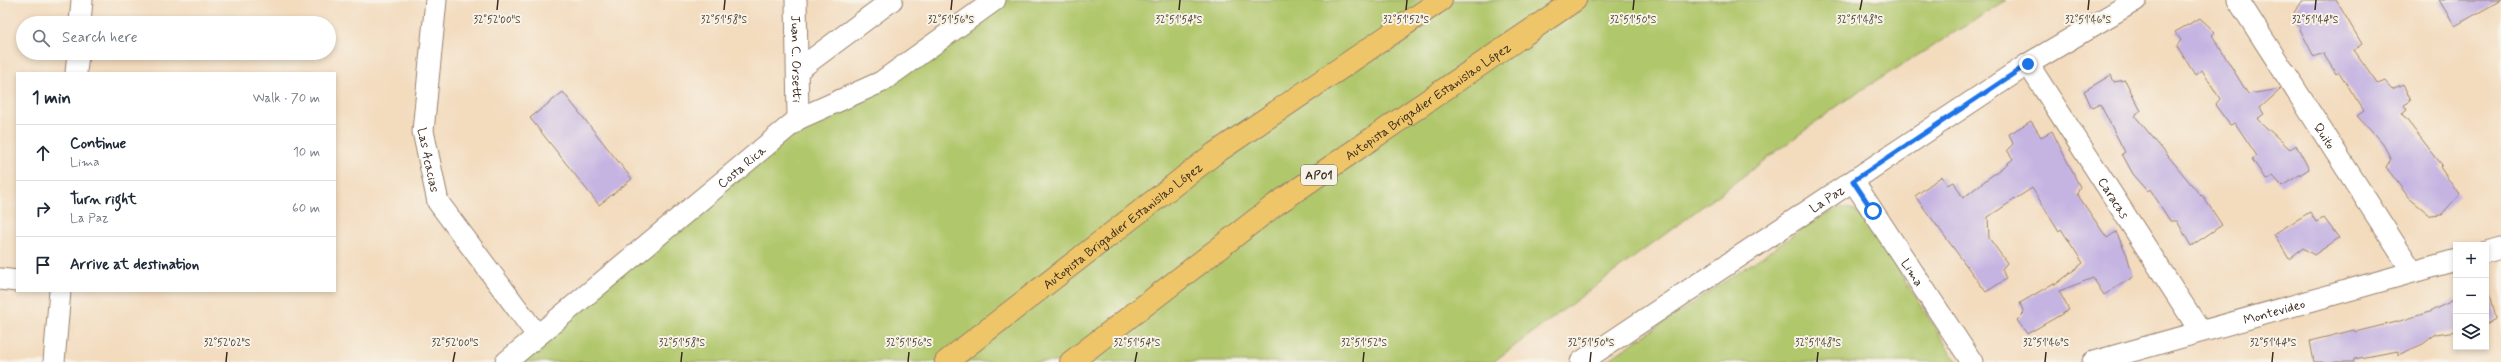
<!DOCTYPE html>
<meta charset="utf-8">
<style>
body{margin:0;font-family:Mynerve,sans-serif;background:#f6f6f7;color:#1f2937}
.controls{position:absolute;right:12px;bottom:12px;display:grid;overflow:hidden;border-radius:0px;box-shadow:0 2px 6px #0003}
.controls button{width:36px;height:36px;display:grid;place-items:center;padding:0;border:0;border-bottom:1px solid #e0e1e3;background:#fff;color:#1f2937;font:20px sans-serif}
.stop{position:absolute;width:12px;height:12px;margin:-9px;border:3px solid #1a73e8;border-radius:50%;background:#fff}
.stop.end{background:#1a73e8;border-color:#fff;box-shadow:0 1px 4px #0008}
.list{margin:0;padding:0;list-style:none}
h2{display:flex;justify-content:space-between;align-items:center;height:52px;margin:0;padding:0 16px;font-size:17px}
h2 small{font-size:13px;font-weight:400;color:#747a83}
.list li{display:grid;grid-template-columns:26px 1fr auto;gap:12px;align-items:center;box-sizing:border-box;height:56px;padding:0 16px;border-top:1px solid #e0e1e3}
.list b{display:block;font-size:15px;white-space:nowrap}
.list p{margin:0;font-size:13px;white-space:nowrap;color:#747a83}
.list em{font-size:13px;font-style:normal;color:#747a83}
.icon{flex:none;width:22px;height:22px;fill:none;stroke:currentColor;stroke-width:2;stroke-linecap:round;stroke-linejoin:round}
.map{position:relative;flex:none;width:2501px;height:362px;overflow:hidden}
.search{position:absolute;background:#fff;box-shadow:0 2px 6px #0003;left:16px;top:16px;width:320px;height:44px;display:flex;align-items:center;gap:10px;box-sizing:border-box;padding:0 14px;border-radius:22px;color:#747a83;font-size:15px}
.panel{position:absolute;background:#fff;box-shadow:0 2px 6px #0003;left:16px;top:72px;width:320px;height:220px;border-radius:0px}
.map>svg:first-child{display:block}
.green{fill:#b1c76c;stroke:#767845}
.building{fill:#c5b4e2}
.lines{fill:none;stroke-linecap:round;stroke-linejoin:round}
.street-casing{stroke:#97826e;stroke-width:23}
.highway-casing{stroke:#97826e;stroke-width:24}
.street{stroke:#fff;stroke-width:21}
.highway{stroke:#eec569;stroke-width:22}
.route{stroke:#1a73e8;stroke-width:5}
.ticks{fill:none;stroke:#3b2a1e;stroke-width:1.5}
.labels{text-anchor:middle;stroke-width:4;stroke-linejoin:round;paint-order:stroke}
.shield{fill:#f7f3e8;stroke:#73665b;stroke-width:1}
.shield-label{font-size:12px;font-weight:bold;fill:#3b2a1e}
.street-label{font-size:13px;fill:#3b2a1e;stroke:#f7f3e8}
.ticks-label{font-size:10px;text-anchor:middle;fill:#3b2a1e;stroke:#f7f3e8;stroke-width:4;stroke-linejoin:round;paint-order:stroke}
</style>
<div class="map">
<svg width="2501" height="362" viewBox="0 0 2501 362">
<rect width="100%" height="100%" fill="#f7f3e8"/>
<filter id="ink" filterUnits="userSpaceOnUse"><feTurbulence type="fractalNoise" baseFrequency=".025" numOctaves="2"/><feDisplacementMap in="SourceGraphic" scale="8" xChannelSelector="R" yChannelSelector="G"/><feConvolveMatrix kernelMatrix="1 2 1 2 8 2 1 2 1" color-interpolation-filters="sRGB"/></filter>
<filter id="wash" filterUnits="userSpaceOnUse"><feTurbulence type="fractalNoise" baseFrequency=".012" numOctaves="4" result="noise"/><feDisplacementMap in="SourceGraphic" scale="16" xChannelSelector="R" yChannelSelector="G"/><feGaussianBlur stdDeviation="0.9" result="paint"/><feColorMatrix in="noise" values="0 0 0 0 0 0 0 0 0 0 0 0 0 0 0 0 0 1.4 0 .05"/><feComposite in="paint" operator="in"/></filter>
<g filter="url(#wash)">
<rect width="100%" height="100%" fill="#f3dbbe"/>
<g class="green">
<path d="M995 0H2007L1847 99 1493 362H506L798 119 881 82Z"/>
<path d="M1841 207 1854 210 1868 223 1957 362H1605L1824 215Z"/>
</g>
<g id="blocks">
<g class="building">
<path d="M2301 0H2336L2362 44 2354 50 2378 84 2385 81 2392 89 2403 84 2411 101 2404 105 2407 110 2402 114 2442 165 2440 167 2459 195 2441 215 2431 216 2409 198 2386 167 2391 159 2383 144 2357 116 2364 111 2339 72 2336 74 2323 53 2314 57 2293 15Z"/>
<path d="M2439 0H2501L2455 26Z"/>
<path d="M2200 18 2215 32 2212 35 2248 94 2281 89 2260 108 2264 114 2257 119 2290 149 2296 145 2309 169 2282 186 2273 176 2266 180 2252 159 2257 156 2235 123 2230 125 2215 105 2220 99 2202 70 2195 75 2177 46 2181 40 2175 32Z"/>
<path d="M2111 75 2114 82 2125 80 2141 111 2135 116 2201 196 2202 195 2222 225 2191 246 2177 221H2170L2150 189 2148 191 2133 174 2122 154 2125 152 2100 104 2092 108 2084 91Z"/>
<path d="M563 92 632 179 599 205 530 118Z"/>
<path d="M2031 121 2041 137 2052 131 2080 187 2077 194 2107 238 2116 232 2127 255 2133 277 2104 295 2093 278 2059 291 2069 310 2027 334 2017 320 2024 313 2020 303 2054 283 2055 285 2083 263 2061 229 2059 231 2032 188 1988 217 1989 238 2007 263 2002 269 2006 279 1986 292 1915 196 1942 176 1947 185 1954 182 1963 198 2013 159 2007 150 2013 144 2009 134Z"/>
<path d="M2310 212 2316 222 2324 218 2339 238 2314 255 2303 248 2289 259 2274 234Z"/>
<path d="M2486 293H2490L2496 319 2486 325Z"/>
<path d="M2456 299V331L2436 334 2423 344 2398 355V351L2354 359V362H2314L2310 341 2354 330 2355 332 2404 320 2429 312Z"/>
</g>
</g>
</g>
<g filter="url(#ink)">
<use href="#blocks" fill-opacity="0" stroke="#97826e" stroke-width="1"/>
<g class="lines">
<g class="street-casing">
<g id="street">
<path id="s1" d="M436 0 423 131 438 202 537 335"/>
<path id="s2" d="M796 0 798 119"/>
<path id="s3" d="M2238 0 2412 271"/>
<path d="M80 23 82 0"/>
<path id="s4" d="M2028 64 2200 331"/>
<path d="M798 70 892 0"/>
<path d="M76 73 78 53"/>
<path id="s5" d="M1853 181 1972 362"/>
<path d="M2486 252 2501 248"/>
<path d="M0 279 17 281"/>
<path d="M54 362 60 291"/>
<path id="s6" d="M506 362 798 119 881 82 995 0"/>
<path id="s7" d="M1581 362 2028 64 2136 0"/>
<path id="s8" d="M2093 362 2456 260"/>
</g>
</g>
<g class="highway-casing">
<g id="highway">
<path id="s9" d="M946 362 1214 154 1441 0"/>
<path id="s10" d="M1071 362 1275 205 1575 0"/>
</g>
</g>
<use href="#street" class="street"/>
<use href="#highway" class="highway"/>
</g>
</g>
<g class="lines" filter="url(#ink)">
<path class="route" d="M1873 211 1853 181 2028 64"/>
</g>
<path class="ticks" d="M497 10 498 0M724 10 725 0M951 10 952 0M1179 10 1180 0M1406 10 1407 0M1633 10 1634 0M1860 10 1862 0M2088 10 2089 0M2315 10 2316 0M226 362 227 352M453 362 455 352M681 362 682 352M908 362 909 352M1135 362 1137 352M1363 362 1364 352M1590 362 1591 352M1817 362 1818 352M2045 362 2046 352M2272 362 2273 352"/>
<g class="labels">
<rect class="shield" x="1301" y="165" width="36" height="20" rx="3"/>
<g class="shield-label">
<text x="1319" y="179">AP01</text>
</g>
<g class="street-label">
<text dy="5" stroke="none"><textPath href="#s2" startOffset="59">Juan C. Orsetti</textPath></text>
<text dy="5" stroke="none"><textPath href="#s10" startOffset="442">Autopista Brigadier Estanislao López</textPath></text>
<text dy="5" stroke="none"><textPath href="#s3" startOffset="161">Quito</textPath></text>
<text dy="5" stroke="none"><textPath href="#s1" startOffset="161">Las Acacias</textPath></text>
<text dy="5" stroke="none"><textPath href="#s6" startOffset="306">Costa Rica</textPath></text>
<text dy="5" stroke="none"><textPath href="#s4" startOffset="159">Caracas</textPath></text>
<text dy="5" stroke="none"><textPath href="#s7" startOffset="295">La Paz</textPath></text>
<text dy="5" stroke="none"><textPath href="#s9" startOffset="223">Autopista Brigadier Estanislao López</textPath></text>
<text dy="5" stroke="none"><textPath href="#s5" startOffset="109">Lima</textPath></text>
<text dy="5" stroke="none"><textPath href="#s8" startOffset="188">Montevideo</textPath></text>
</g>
</g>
<g class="ticks-label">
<text x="497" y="23">32°52'00"S</text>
<text x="724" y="23">32°51'58"S</text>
<text x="951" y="23">32°51'56"S</text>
<text x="1179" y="23">32°51'54"S</text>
<text x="1406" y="23">32°51'52"S</text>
<text x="1633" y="23">32°51'50"S</text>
<text x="1860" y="23">32°51'48"S</text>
<text x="2088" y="23">32°51'46"S</text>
<text x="2315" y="23">32°51'44"S</text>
<text x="227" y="346">32°52'02"S</text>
<text x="455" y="346">32°52'00"S</text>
<text x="682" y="346">32°51'58"S</text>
<text x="909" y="346">32°51'56"S</text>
<text x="1137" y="346">32°51'54"S</text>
<text x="1364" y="346">32°51'52"S</text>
<text x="1591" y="346">32°51'50"S</text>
<text x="1818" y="346">32°51'48"S</text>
<text x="2046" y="346">32°51'46"S</text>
<text x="2273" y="346">32°51'44"S</text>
</g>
</svg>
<div class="controls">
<button>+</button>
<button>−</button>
<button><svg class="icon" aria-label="layers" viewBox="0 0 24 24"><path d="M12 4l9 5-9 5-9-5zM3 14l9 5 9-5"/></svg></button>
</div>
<div class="stop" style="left:1873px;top:211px"></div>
<div class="stop end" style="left:2028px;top:64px"></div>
<div class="search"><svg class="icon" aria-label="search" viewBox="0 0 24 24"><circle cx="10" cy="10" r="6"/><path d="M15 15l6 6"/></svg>Search here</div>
<section class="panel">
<h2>1 min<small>Walk · 70 m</small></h2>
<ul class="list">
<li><svg class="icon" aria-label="ahead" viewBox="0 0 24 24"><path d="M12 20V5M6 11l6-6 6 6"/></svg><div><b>Continue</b><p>Lima</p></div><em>10 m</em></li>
<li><svg class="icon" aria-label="right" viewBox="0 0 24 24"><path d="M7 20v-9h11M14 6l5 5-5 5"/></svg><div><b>Turn right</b><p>La Paz</p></div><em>60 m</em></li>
<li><svg class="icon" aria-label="arrive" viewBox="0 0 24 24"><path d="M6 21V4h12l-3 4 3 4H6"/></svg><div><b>Arrive at destination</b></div></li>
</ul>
</section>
</div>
